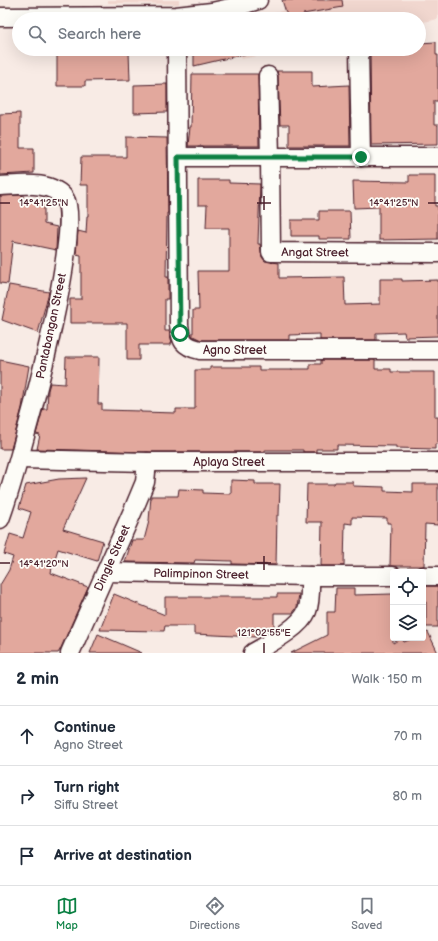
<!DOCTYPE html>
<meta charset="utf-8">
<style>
body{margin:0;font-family:"Balsamiq Sans",sans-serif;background:#f2f2f3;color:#1f2937}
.controls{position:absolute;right:12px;bottom:12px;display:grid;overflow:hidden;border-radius:4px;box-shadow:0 4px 16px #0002}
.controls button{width:36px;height:36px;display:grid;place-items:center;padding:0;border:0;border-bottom:1px solid #e0e1e3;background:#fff;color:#1f2937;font:20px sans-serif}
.stop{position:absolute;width:12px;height:12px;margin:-9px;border:3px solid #0b8043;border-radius:50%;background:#fff}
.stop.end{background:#0b8043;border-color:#fff;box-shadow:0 1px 4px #0008}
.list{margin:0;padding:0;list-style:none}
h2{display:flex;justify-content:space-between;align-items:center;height:52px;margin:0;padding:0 16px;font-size:17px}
h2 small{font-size:13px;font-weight:400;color:#747a83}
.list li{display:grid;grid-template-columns:26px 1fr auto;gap:12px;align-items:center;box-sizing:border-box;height:60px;padding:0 16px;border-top:1px solid #e0e1e3}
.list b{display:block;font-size:15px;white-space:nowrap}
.list p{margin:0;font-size:13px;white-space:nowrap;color:#747a83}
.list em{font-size:13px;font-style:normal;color:#747a83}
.icon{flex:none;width:22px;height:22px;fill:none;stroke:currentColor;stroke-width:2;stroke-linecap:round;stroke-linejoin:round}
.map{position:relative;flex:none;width:438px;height:653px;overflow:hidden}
.search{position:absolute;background:#fff;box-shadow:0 4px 16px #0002;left:12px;right:12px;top:12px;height:44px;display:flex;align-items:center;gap:10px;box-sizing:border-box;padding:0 14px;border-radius:22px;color:#747a83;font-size:15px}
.sheet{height:232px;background:#fff}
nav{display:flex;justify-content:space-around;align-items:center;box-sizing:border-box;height:56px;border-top:1px solid #e0e1e3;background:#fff;font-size:11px;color:#747a83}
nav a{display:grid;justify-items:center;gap:2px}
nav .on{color:#0b8043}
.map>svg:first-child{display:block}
.built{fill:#f1d7cf}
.building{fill:#e2a89d;stroke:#4a1f2b}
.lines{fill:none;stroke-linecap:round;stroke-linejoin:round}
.minor-casing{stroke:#4a1f2b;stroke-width:21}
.minor{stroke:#fdfcf7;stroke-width:18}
.route{stroke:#0b8043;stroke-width:5}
.ticks{fill:none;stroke:#4a1f2b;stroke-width:1.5}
.labels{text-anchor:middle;stroke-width:3.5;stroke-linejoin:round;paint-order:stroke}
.street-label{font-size:12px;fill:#4a1f2b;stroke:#fdfcf7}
.ticks-label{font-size:10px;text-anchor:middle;fill:#4a1f2b;stroke:#fdfcf7;stroke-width:3.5;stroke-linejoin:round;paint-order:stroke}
</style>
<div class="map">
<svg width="438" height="653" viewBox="0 0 438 653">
<rect width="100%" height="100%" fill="#f8ebe5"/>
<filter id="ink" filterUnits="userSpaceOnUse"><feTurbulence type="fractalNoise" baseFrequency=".025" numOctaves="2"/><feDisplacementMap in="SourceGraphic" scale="8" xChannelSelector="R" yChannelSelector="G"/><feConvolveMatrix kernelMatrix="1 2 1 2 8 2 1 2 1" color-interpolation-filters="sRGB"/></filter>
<g filter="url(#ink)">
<g class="built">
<path d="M108 0H179V4L108 3Z"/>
<path d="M305 0H438V19L419 23V19H256L300 5Z"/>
<path d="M240 49H294L241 59Z"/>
</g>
<g class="building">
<path d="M282 0H342L343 7 303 14 304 19H288Z"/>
<path d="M436 42V55H438V101H434V125H438V144L371 145 370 49H419V43Z"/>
<path d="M57 49H71V52H129L130 80 85 81V86H57Z"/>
<path d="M194 49H244L245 54 194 66Z"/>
<path d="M277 71H312V87L349 85 350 146H289V125H280L278 76Z"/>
<path d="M192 74H258L259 146H188L190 127H191Z"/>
<path d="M167 84V112L134 113V85Z"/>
<path d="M20 113V148H34V173L0 175V114Z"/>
<path d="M126 137 167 138 168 213H167L166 277H168V299H165V331H169L172 343H171V345H139V360H127V323H70V299H81V255L76 254 78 231 86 233 87 216H88V185H80L81 157H126Z"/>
<path d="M409 175H435V206H438V239L379 240V207L354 208 353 181 409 182Z"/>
<path d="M198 180H229V183L260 184 258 244H260L262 257 265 261 279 263V278L344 277 345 305 380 304V279H402V281L438 280V336L405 337 404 332 376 333V340H320V334L289 335V340H201L193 336 191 333H193V310H199L198 271H229V228H206L207 205H198Z"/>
<path d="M23 195V200H44V224L57 227 56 250 13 241 8 284 0 283V196Z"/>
<path d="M319 211H350L351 239H319V236H291V220H319Z"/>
<path d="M9 285 49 292 38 333 2 320Z"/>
<path d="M66 357H99L98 404H102V410L141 411V412L176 413V409H195V370H210V367H259V370H292V369H310V364H321V360H375V369H391V372H435V417H438V444H435V449L396 448V446L337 445V449H316V452H303V450H265V452H147L37 449 40 435 36 434 43 409H47L48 390 50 383 65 384Z"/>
<path d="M0 360 29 366 22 408 11 449H0Z"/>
<path d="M86 478 63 529 103 541 97 561 58 549 53 565H47L52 567 51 573 88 587 60 650 58 653H0V585L9 570 13 557 4 554 10 534 23 538 31 512 19 508 26 485 59 479Z"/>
<path d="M231 480 255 481V484H280L279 515H277L276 565 232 564V561L195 560 194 563 125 562 132 540H144L149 521 151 496H178L179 489 203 490V493L231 494Z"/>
<path d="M335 482H353V486L384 487V491L413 492V484H438V525L425 524 424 566H390L391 523H387V518L352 517V524L345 523 344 566H321L322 522H306L307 484H334Z"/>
<path d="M424 586H438V627H426V602H424Z"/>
<path d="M336 588H354V595L393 594V643L402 638 404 642 414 638H423V634L428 632 438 653H291L327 635V612H335Z"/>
<path d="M114 594 165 615V597H277V594H299L297 607 293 613H274V628L265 634H256V637L194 634V626H165L164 631 100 630Z"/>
<path d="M98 634 142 653H90Z"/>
</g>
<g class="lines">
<g class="minor-casing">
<g id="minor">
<path d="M0 17 176 16 212 12 239 6 258 0"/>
<path id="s1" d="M177 49 179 325C181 341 183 346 200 350H438"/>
<path d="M359 49 361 157"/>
<path id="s2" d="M268 76 270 157 271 252 438 253"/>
<path d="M178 157H438"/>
<path d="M0 186C21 185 52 180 65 199 85 229 16 477 0 519"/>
<path id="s3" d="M20 459 147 462H438"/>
<path id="s4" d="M106 572 310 576H393"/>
<path d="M423 576H438"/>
<path id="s5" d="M70 653 135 506 145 482 147 462"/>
<path d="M253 653C268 644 300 628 307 611 311 601 310 587 310 576"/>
</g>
</g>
<use href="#minor" class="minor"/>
</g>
</g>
<g class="lines" filter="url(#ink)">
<path class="route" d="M180 333 178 157H361"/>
</g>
<path class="ticks" d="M264 196V210M0 203H10M257 203H271M428 203H438M264 556V570M0 563H10M257 563H271M264 643V653"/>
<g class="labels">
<g class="street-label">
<text dy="4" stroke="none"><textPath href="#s2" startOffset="220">Angat Street</textPath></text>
<text transform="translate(51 326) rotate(-78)" y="4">Pantabangan Street</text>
<text dy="4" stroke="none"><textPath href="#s1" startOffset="347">Agno Street</textPath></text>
<text dy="4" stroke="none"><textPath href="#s3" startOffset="209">Aplaya Street</textPath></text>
<text dy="4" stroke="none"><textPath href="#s5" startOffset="104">Dingle Street</textPath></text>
<text dy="4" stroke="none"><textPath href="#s4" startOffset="95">Palimpinon Street</textPath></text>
</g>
</g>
<g class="ticks-label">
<text x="44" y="206">14°41'25"N</text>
<text x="394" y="206">14°41'25"N</text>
<text x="44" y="567">14°41'20"N</text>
<text x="264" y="636">121°02'55"E</text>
</g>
</svg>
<div class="controls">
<button><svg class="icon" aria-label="locate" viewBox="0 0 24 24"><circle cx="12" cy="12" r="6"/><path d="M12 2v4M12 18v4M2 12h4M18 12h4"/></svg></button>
<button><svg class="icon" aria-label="layers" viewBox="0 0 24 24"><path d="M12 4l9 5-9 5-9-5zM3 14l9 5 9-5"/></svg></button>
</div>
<div class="stop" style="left:180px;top:333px"></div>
<div class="stop end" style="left:361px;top:157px"></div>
<div class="search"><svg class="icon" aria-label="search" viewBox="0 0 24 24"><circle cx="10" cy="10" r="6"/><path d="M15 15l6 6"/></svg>Search here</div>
</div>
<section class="sheet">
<h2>2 min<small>Walk · 150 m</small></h2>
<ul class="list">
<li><svg class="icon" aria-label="ahead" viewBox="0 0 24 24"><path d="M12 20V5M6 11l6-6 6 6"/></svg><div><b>Continue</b><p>Agno Street</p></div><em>70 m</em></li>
<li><svg class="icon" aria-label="right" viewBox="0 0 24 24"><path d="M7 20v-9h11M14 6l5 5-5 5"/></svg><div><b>Turn right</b><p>Siffu Street</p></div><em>80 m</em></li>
<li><svg class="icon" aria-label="arrive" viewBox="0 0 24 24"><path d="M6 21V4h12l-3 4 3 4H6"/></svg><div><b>Arrive at destination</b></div></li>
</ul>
</section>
<nav>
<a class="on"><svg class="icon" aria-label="map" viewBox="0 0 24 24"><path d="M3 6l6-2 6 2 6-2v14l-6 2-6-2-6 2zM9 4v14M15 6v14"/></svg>Map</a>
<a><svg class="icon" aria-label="directions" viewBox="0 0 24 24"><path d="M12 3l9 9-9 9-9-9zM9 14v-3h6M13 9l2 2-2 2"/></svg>Directions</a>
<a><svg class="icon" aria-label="saved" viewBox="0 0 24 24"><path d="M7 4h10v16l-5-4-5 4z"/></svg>Saved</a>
</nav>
